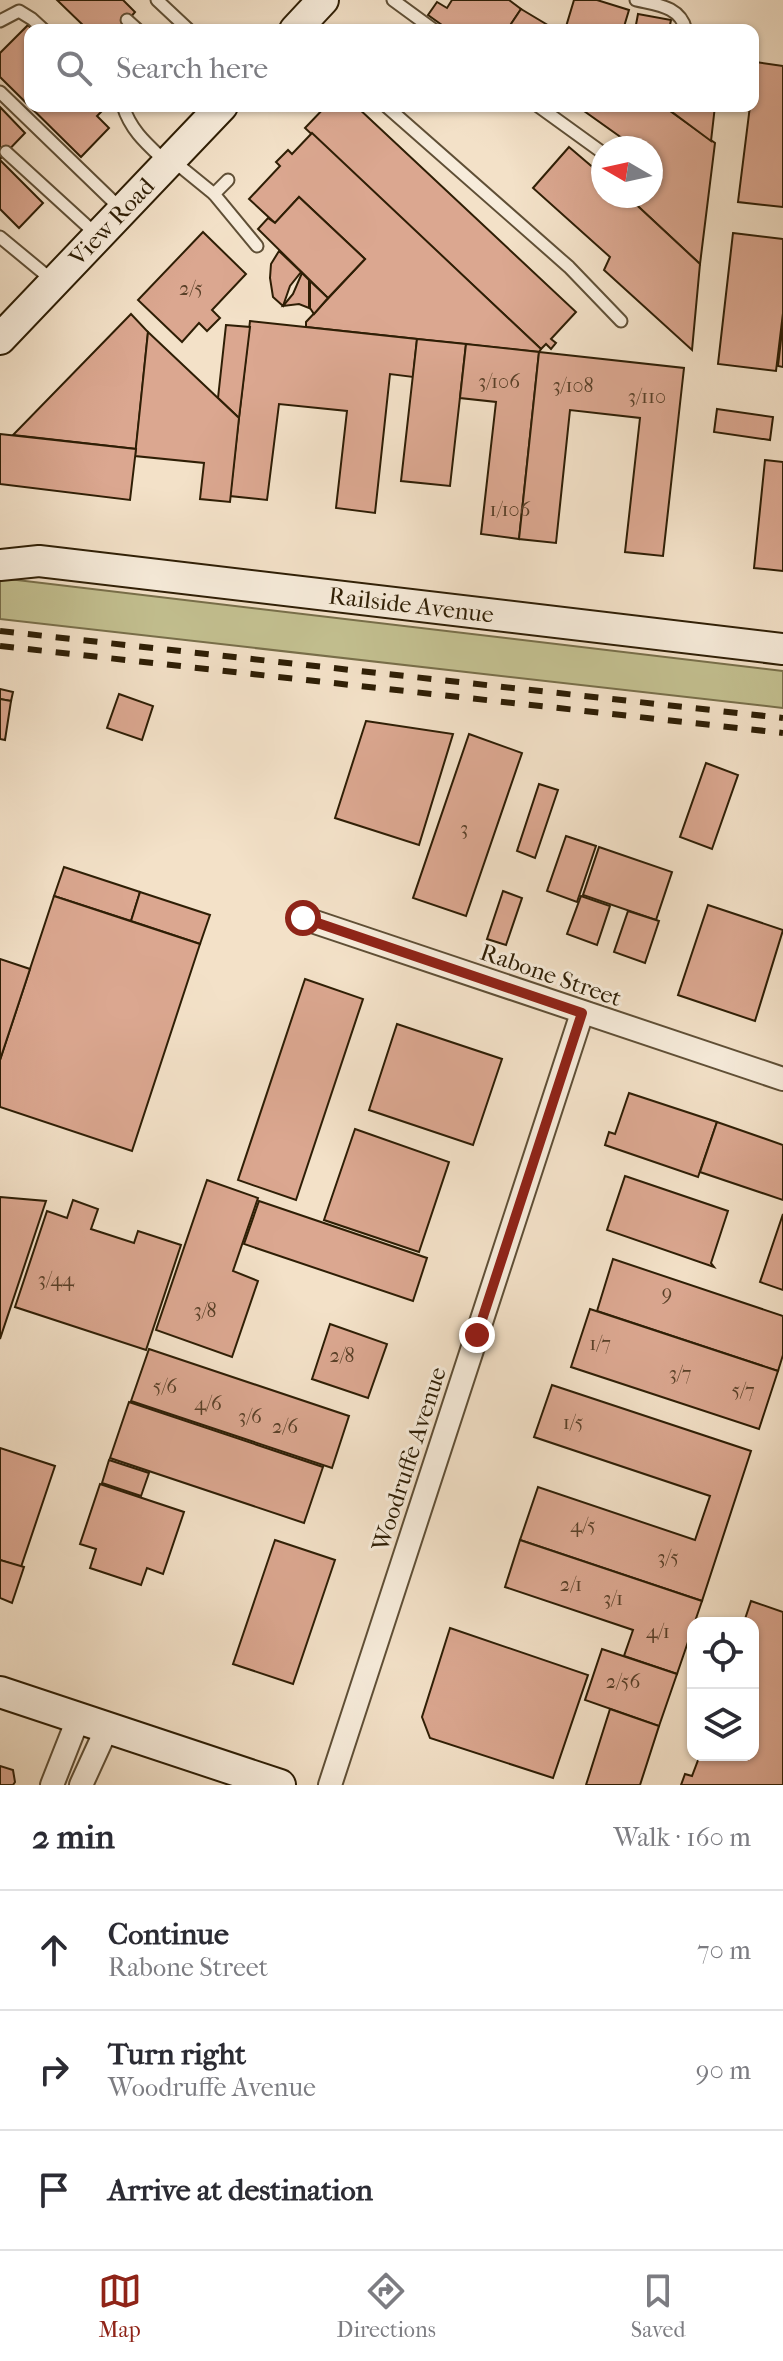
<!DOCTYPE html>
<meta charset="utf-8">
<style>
body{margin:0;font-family:"IM FELL French Canon",serif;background:#f7f7f7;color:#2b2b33}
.controls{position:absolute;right:24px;bottom:24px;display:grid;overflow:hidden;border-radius:16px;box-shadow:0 2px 6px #0004}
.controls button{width:72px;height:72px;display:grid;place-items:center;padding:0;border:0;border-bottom:2px solid #e1e1e2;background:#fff;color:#2b2b33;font:40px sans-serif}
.compass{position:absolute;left:591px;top:136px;width:72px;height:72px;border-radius:50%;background:#fff;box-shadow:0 2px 6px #0004;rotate:279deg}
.stop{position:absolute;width:24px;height:24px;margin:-18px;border:6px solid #8f2418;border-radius:50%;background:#fff}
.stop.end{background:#8f2418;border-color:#fff;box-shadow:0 2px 8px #0008}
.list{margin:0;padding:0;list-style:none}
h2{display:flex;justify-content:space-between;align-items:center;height:104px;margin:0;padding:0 32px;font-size:34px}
h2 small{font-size:26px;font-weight:400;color:#7c7c81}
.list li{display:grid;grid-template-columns:52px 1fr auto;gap:24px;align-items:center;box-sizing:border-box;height:120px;padding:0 32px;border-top:2px solid #e1e1e2}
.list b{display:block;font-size:30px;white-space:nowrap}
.list p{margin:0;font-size:26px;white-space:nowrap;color:#7c7c81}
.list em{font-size:26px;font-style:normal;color:#7c7c81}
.icon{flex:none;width:44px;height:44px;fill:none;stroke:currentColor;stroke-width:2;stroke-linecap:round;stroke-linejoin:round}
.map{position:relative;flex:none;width:783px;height:1785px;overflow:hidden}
.search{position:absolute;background:#fff;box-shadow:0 2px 6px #0004;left:24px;right:24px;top:24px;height:88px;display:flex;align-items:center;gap:20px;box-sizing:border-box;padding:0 28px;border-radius:16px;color:#7c7c81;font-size:30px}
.sheet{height:464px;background:#fff}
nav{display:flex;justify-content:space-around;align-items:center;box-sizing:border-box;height:112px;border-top:2px solid #e1e1e2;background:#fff;font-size:22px;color:#7c7c81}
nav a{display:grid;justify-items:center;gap:4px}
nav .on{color:#8f2418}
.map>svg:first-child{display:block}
.green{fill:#c3c090;stroke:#786f4a;stroke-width:2}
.building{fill:#dba790;stroke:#2e1e05;stroke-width:2}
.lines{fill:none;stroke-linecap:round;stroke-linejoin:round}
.service-casing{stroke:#5f4f36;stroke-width:15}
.minor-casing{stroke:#5f4f36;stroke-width:26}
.secondary-casing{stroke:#2e1e05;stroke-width:34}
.service{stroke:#f7ecdb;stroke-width:11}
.minor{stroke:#f7ecdb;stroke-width:22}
.secondary{stroke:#f7ecdb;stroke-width:30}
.rail{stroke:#2e1e05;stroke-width:6;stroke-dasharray:14 14;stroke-linecap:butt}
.route{stroke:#8f2418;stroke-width:10}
.labels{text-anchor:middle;stroke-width:6;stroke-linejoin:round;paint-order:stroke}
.number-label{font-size:20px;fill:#594028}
.street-label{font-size:24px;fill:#2e1e05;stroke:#f7ecdb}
</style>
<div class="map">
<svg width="783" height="1785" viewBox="0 0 783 1785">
<rect width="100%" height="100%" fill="#f3e1c8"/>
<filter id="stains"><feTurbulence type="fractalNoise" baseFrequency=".0025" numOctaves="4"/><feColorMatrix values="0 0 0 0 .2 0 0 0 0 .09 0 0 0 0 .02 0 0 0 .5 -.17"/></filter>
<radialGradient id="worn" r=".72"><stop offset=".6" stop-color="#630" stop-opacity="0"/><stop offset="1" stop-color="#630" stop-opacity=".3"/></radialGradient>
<path class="green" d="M0 578 783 671V708L0 619Z"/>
<g class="building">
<path d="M57 0H123L135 12 120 30H88Z"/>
<path d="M452 0H509L521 9 507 30H449L428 15 437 2 447 8Z"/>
<path d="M574 0H597L629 10 623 30H565Z"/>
<path d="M521 9 556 30H507Z"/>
<path d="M638 14 671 20 669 30H635Z"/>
<path d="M28 25 33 30H30V106H107L97 116 109 128 81 157 0 77V53Z"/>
<path d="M756 62 783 66V207L738 202 750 106H753Z"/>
<path d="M326 106H356L576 312 551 339 556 343 551 349 546 344 541 349 305 128Z"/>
<path d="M577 106H663L715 143 700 264 627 196H651V148H636Z"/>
<path d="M664 106H715L711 141Z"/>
<path d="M0 107 25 133 0 159Z"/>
<path d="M312 133 541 349 539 352 306 327V322L365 259 299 197 275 223 249 199 280 166 276 162 288 150 292 154Z"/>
<path d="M569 147 603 176V196H627L700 264 692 350 604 270 610 257 533 188Z"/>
<path d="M0 160 43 203 19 228 0 209Z"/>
<path d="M299 197 365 259 328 298 258 229 268 218 275 223Z"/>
<path d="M203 232 246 274 212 310 220 318 207 331 199 323 182 342 138 300Z"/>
<path d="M733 233 783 239V313L776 371 718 364Z"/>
<path d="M279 251 301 272 290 286 283 306 273 297 270 278 271 264Z"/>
<path d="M302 273 309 280V308L299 304 283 306 293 294Z"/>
<path d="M310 281 328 298 314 314 310 308Z"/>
<path d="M131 314 148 332 136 449 13 435Z"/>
<path d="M250 321 417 339 413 377 390 374 375 513 336 508 347 411 279 404 267 500 230 496Z"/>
<path d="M783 322V367L778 366Z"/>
<path d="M226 325 250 327 239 418 218 398Z"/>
<path d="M148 332 239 418 230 502 200 499 204 463 135 456Z"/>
<path d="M417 339 466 344 450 486 401 481Z"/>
<path d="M466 344 539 352 519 539 481 534 496 402 460 398Z"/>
<path d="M539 352 684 368 663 556 625 552 640 418 570 410 556 543 519 539Z"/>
<path d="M717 409 773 417 770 440 714 432Z"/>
<path d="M0 434 136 449 130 500 0 484Z"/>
<path d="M765 460 783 462V571L754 568Z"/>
<path d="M0 689 13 692 11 701 0 699Z"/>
<path d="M119 694 153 706 142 740 107 728Z"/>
<path d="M0 699 11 701 5 740 0 739Z"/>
<path d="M366 721 453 734 419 845 335 818Z"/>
<path d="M469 734 522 753 466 916 413 898Z"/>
<path d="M706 763 738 775 712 849 680 837Z"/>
<path d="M539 784 558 790 535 858 517 851Z"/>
<path d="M566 836 596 846 577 902 547 891Z"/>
<path d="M599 847 672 872 656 920 583 895Z"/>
<path d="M64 867 140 892 131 921 54 896Z"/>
<path d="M503 891 522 898 506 945 487 939Z"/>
<path d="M140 892 210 915 200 944 131 921Z"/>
<path d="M54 896 200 944 132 1151 0 1107V1060Z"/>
<path d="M581 896 610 906 597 945 567 934Z"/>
<path d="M708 905 783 930 755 1021 678 995Z"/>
<path d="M628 911 659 921 645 963 614 952Z"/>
<path d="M0 959 30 969 0 1060Z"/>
<path d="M305 979 363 999 296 1200 238 1180Z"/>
<path d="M397 1024 502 1059 473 1145 369 1110Z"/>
<path d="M629 1093 717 1122 698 1177 605 1145 609 1132 615 1134Z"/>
<path d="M717 1122 783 1145V1200L700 1172Z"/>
<path d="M355 1129 449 1162 419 1252 324 1220Z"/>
<path d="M625 1176 728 1211 711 1263 714 1267 607 1230Z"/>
<path d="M207 1180 258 1198 233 1271 258 1281 232 1357 156 1330Z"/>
<path d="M0 1197 46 1201 0 1339Z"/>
<path d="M73 1200 98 1209 91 1229 134 1243 138 1231 181 1245 146 1350 15 1307 47 1211 67 1218Z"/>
<path d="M259 1201 427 1258 413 1301 244 1244Z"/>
<path d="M783 1214V1290L760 1282Z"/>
<path d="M613 1259 783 1316V1355L778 1371 597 1311Z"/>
<path d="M590 1309 778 1371 759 1429 571 1367Z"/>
<path d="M330 1324 387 1344 368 1398 312 1379Z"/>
<path d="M149 1349 349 1416 332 1468 131 1401Z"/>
<path d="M552 1385 751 1451 702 1601 520 1540 538 1487 695 1540 710 1496 534 1437Z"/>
<path d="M129 1402 323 1467 304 1523 110 1458Z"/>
<path d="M0 1448 55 1466 21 1567 0 1560Z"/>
<path d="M109 1460 149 1473 141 1496 102 1483Z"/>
<path d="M100 1484 184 1512 163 1574 147 1568 141 1585 90 1568 96 1549 80 1544Z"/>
<path d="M275 1540 335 1560 293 1684 233 1664Z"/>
<path d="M520 1540 702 1601 677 1674 624 1656 633 1630 505 1587Z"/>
<path d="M0 1560 24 1567 12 1603 0 1598Z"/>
<path d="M751 1601 783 1612V1785H681L685 1774 692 1776 700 1755H753V1623H735L736 1619 744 1622Z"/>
<path d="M450 1628 588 1675 553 1778 430 1738 422 1717Z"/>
<path d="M602 1649 677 1674 659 1726 585 1700Z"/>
<path d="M610 1709 659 1726 640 1785H586Z"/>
<path d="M0 1766 13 1770 15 1782 13 1785H0Z"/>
</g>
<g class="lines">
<g class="service-casing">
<g id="service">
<path d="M157 0 189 30"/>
<path d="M393 0 434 30"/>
<path d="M636 0C657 5 680 6 686 30"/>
<path d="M127 20 138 30"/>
<path d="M0 21 19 11 32 19 44 30"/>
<path d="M0 92 122 210"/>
<path d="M123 106C131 131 147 144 166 162"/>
<path d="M386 106 569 267 621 321"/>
<path d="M538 106 603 153"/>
<path d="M6 152 97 235"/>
<path d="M171 159 214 194 228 180"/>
<path d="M214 194 257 246"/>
<path d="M0 237 52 280"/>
</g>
</g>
<g class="minor-casing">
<g id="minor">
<path d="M303 918 783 1079"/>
<path d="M52 1785 78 1719"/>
<path d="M81 1785 107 1728"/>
<path d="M330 1785 582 1013"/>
</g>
</g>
<g class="secondary-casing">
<g id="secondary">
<path d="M295 30 323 0"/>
<path id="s1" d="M0 339 222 106"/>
<path id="s2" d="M0 565 39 561 783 649"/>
<path d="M0 1692 280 1785"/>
</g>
</g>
<use href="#service" class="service"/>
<use href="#minor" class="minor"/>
<use href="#secondary" class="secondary"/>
<g class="rail">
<path d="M0 631 783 718"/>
<path d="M0 646 783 733"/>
</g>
</g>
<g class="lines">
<path class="route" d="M303 918 582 1013 477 1335"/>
</g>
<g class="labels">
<g class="number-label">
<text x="191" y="295">2/5</text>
<text x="499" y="388">3/106</text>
<text x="573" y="392">3/108</text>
<text x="647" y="403">3/110</text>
<text x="510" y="516">1/106</text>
<text x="464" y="835">3</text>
<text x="56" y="1286">3/44</text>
<text x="667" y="1300">9</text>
<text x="205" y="1317">3/8</text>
<text x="600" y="1350">1/7</text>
<text x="342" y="1362">2/8</text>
<text x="680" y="1380">3/7</text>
<text x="165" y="1393">5/6</text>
<text x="743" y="1397">5/7</text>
<text x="208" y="1410">4/6</text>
<text x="250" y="1423">3/6</text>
<text x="573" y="1429">1/5</text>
<text x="285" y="1433">2/6</text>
<text x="583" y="1532">4/5</text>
<text x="668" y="1564">3/5</text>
<text x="571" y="1591">2/1</text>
<text x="613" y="1605">3/1</text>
<text x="658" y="1638">4/1</text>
<text x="623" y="1688">2/56</text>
</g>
<g class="street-label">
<text dy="8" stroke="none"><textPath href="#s1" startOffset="162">View Road</textPath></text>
<text dy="8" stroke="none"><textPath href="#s2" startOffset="414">Railside Avenue</textPath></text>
<text transform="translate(551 975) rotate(19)" y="8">Rabone Street</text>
<text transform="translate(409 1459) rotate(-72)" y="8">Woodruffe Avenue</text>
</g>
</g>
<rect width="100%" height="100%" filter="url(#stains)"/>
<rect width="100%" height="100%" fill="url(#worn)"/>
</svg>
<div class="controls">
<button><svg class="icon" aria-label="locate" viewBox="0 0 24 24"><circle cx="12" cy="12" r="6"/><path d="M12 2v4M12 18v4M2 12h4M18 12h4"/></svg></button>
<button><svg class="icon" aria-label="layers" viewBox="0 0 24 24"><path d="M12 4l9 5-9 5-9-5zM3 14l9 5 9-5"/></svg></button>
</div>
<svg class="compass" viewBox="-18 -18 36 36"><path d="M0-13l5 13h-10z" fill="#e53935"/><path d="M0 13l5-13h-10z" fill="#7c7c81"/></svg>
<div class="stop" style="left:303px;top:918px"></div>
<div class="stop end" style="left:477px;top:1335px"></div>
<div class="search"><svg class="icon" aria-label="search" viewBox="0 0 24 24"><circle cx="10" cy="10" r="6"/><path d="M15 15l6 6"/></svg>Search here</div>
</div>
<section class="sheet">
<h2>2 min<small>Walk · 160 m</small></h2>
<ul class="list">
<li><svg class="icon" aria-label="ahead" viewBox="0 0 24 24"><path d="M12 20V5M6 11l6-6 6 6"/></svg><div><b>Continue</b><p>Rabone Street</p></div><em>70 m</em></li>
<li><svg class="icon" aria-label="right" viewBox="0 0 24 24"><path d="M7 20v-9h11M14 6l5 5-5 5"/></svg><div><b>Turn right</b><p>Woodruffe Avenue</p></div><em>90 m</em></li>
<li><svg class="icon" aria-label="arrive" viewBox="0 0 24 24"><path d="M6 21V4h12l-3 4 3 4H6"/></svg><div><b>Arrive at destination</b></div></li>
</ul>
</section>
<nav>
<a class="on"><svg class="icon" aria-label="map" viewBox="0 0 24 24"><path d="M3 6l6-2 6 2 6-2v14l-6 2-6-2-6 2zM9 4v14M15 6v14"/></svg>Map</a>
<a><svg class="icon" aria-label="directions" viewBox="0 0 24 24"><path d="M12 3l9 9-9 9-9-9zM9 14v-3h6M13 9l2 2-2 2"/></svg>Directions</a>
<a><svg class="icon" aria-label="saved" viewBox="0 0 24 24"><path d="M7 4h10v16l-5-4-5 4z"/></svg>Saved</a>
</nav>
